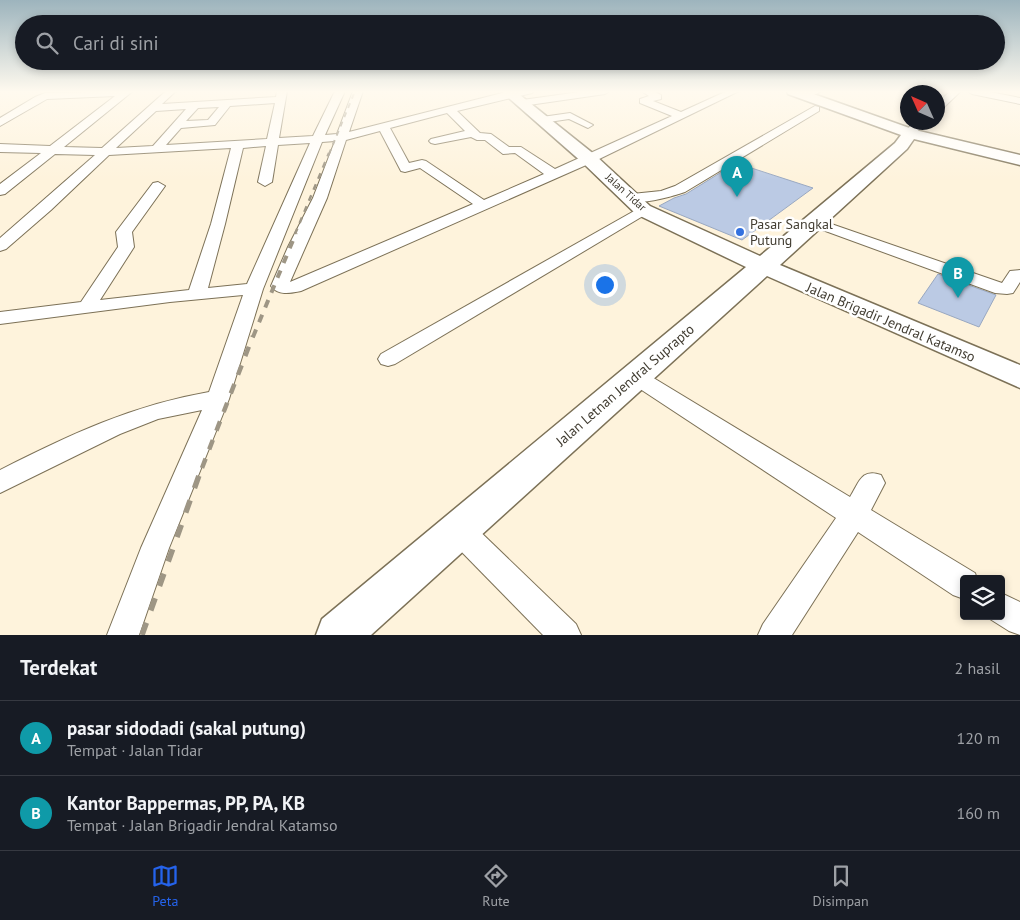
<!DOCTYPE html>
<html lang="id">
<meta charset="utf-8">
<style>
body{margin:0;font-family:"PT Sans",sans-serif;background:#20242c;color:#f1f3f6}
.controls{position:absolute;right:15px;bottom:15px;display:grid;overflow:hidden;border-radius:5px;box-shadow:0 2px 8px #0003}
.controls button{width:45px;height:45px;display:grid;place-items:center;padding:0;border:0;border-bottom:1px solid #363941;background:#171b24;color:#f1f3f6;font:25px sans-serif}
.compass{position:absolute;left:900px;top:85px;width:45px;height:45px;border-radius:50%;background:#171b24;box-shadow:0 2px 8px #0003;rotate:315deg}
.you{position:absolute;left:604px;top:284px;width:18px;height:18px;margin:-12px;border:4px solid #fff;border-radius:50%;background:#1a73e8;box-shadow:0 0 0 8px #1a73e833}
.badge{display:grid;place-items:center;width:32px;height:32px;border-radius:50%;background:#2563eb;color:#fff;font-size:16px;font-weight:700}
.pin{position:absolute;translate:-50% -41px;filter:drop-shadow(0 1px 2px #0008)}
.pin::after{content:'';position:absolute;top:26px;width:18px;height:15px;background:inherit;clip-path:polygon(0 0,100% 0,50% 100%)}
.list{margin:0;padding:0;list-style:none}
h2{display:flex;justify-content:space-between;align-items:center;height:65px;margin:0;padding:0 20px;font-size:21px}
h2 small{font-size:16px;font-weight:400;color:#9ea1a6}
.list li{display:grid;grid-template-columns:32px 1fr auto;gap:15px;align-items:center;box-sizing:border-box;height:75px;padding:0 20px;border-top:1px solid #363941}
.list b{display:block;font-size:19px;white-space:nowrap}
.list p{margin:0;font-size:16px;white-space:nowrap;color:#9ea1a6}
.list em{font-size:16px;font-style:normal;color:#9ea1a6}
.icon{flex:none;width:28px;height:28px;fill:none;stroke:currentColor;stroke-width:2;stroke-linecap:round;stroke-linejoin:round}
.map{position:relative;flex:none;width:1020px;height:635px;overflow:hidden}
.search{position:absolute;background:#171b24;box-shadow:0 2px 8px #0003;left:15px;right:15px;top:15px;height:55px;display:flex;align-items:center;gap:12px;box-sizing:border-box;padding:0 18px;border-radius:28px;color:#9ea1a6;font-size:19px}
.sheet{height:215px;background:#171b24}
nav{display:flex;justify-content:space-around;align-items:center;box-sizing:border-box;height:70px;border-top:1px solid #363941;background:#171b24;font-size:14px;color:#9ea1a6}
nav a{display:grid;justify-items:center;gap:2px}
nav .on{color:#2563eb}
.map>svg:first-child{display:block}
.building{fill:#bbcae4;stroke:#99a8c1}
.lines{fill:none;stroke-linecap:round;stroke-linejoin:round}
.street-casing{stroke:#7c7157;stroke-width:2}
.secondary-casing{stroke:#7c7157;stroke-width:3}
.street{fill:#fff;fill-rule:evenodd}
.secondary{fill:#fff;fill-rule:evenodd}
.rail-far4{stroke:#9e9685;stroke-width:2;stroke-dasharray:5 5;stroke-linecap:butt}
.rail-far3{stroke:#9e9685;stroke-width:2.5;stroke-dasharray:6 6;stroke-linecap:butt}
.rail-far2{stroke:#9e9685;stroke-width:4;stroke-dasharray:8 8;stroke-linecap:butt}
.rail-far1{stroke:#9e9685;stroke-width:4.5;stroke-dasharray:10 10;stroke-linecap:butt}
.rail{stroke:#9e9685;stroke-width:5.5;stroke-dasharray:13 13;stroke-linecap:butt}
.poi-dot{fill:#3371df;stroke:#fff;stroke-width:2}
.labels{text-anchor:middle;stroke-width:5;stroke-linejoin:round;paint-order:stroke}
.far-street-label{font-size:11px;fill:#413c31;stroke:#fff}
.poi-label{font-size:14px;fill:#413c31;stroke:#fff;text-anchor:start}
.street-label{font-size:14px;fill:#413c31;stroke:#fff}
</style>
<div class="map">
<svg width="1020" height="635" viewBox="0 0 1020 635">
<rect width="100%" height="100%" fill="#fef3dc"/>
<g class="building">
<path d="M736 163 813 188 742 240 659 206 674 198 686 194Z"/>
<path d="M938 274 996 295 979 327 918 303Z"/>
</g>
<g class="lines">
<g class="street-casing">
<g id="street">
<path d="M133 91 64 147 102 148 166 91H176L162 104 276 97 277 91H287L279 138 313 136 335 91H345L325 135 337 134 353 91H363L349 132 510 91H534L532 93 457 111 480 133 491 134 509 147H521L555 169 672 116 640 103V99L649 96 641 91H653L661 95V99L653 101 681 112 727 91H739L593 162 301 291C291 293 278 296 271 286L288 247 313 198 335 141 322 142 263 289 229 399 169 548 139 635H107L141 548 202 410 158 419 120 434 0 493V470C69 435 133 405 209 392L243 295 170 302 0 324V312L81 302 118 247 116 232 153 183 158 182 165 186 132 232 134 247 100 300 189 290 211 224 231 148 109 155 51 210 6 249 0 251V238L95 155 55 154 5 194 0 195V184L41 153 0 152V144L50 146 115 96 47 99 0 126V118L35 97 45 93ZM275 103 267 139 166 145 181 128 215 125 230 106ZM219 107 208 120 186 121 198 108ZM186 109 153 146 116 148 156 111ZM447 113 465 131 431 139 429 141 431 143 435 144 471 137 477 140H485L503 154 515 153 544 174 484 200 426 161 422 160 409 163 390 128ZM380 131 401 171 405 172 420 168 473 204 290 282 327 198 346 140ZM310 143 247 284 208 288 225 224 243 148 266 146 258 182 265 186 272 182 278 145Z"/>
<path d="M587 91H610L605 94 522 106 517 103 522 100Z"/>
<path d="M796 91H821C815 96 803 97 796 95Z"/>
<path d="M951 91H961L942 109 938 110V102Z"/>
<path d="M967 91H985L1020 98V104L972 94Z"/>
<path d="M815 106 819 107V111L685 192C673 196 634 208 625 198L632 194 661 191 675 186Z"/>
<path d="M570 113 593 125 588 128 569 119 542 123 537 120 542 117Z"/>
<path d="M914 122H926L914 135H906L904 133Z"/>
<path d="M643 206 648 207 650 210 648 213 395 364 388 366 381 364 378 359 381 354Z"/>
<path d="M814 218 1002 283 1010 271 1020 270V282L1013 293 1007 294 995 293 809 225 807 222 809 219Z"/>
<path d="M635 368 642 371 850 497C859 483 861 468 881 475L885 483 871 510 975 573 977 579H964V599L953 595 858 532 792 635H758L763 624 836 518 628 381 624 376 628 371Z"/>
<path d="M459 517 469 521 576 624 581 635H543L449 539 445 530 449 521Z"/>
<path d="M1001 593 1020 602V635L1009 631 990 619 989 616H1001Z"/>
</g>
</g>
<g class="secondary-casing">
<path id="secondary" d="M501 91H515L595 155 650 206 760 256 895 143 901 135 788 94 787 91H805L915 130 1020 155V165L914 139 907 149 780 265 1020 365V388L767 276 371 635H316L322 619 746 267 636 214 583 163Z"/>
</g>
<use href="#street" class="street"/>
<use href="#secondary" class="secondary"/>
<path class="rail-far4" d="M329 154 355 91"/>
<path class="rail-far3" d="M295 234 329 153"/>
<path class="rail-far2" d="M253 337 296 233"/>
<path class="rail-far1" d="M202 468 253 336"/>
<path class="rail" d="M142 635 202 467"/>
</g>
<linearGradient id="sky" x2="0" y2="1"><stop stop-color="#9db4bd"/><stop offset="0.51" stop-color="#fffaef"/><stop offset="1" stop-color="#fffaef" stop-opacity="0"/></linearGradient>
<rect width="1020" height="180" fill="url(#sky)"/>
<circle class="poi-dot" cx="740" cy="232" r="5"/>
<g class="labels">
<g class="far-street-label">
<text transform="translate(626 192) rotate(42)" y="4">Jalan Tidar</text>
</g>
<g class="poi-label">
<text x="750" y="229">Pasar Sangkal<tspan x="750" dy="16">Putung</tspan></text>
</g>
<g class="street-label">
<text transform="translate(891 322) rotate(23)" y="5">Jalan Brigadir Jendral Katamso</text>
<text transform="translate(625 385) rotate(-41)" y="5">Jalan Letnan Jendral Suprapto</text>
</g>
</g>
</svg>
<div class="controls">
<button><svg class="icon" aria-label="layers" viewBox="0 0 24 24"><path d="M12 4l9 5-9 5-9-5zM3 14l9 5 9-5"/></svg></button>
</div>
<svg class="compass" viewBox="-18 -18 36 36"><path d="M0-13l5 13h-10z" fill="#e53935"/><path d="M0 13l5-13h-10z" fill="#9ea1a6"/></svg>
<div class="you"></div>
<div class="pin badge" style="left:737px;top:197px;background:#0f9aa8">A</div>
<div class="pin badge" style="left:958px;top:298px;background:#0f9aa8">B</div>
<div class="search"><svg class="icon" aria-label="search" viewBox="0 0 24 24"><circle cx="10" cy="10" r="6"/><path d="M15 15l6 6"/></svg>Cari di sini</div>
</div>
<section class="sheet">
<h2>Terdekat<small>2 hasil</small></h2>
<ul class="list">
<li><span class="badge" style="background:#0f9aa8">A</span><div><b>pasar sidodadi (sakal putung)</b><p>Tempat · Jalan Tidar</p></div><em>120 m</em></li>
<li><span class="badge" style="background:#0f9aa8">B</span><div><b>Kantor Bappermas, PP, PA, KB</b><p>Tempat · Jalan Brigadir Jendral Katamso</p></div><em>160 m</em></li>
</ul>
</section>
<nav>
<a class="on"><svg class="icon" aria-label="map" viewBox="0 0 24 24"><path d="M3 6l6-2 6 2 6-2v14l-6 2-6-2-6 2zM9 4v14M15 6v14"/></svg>Peta</a>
<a><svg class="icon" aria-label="directions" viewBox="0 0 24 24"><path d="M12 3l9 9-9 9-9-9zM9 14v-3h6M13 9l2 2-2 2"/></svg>Rute</a>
<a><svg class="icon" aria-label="saved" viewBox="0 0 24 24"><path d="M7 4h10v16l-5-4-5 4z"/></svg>Disimpan</a>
</nav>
